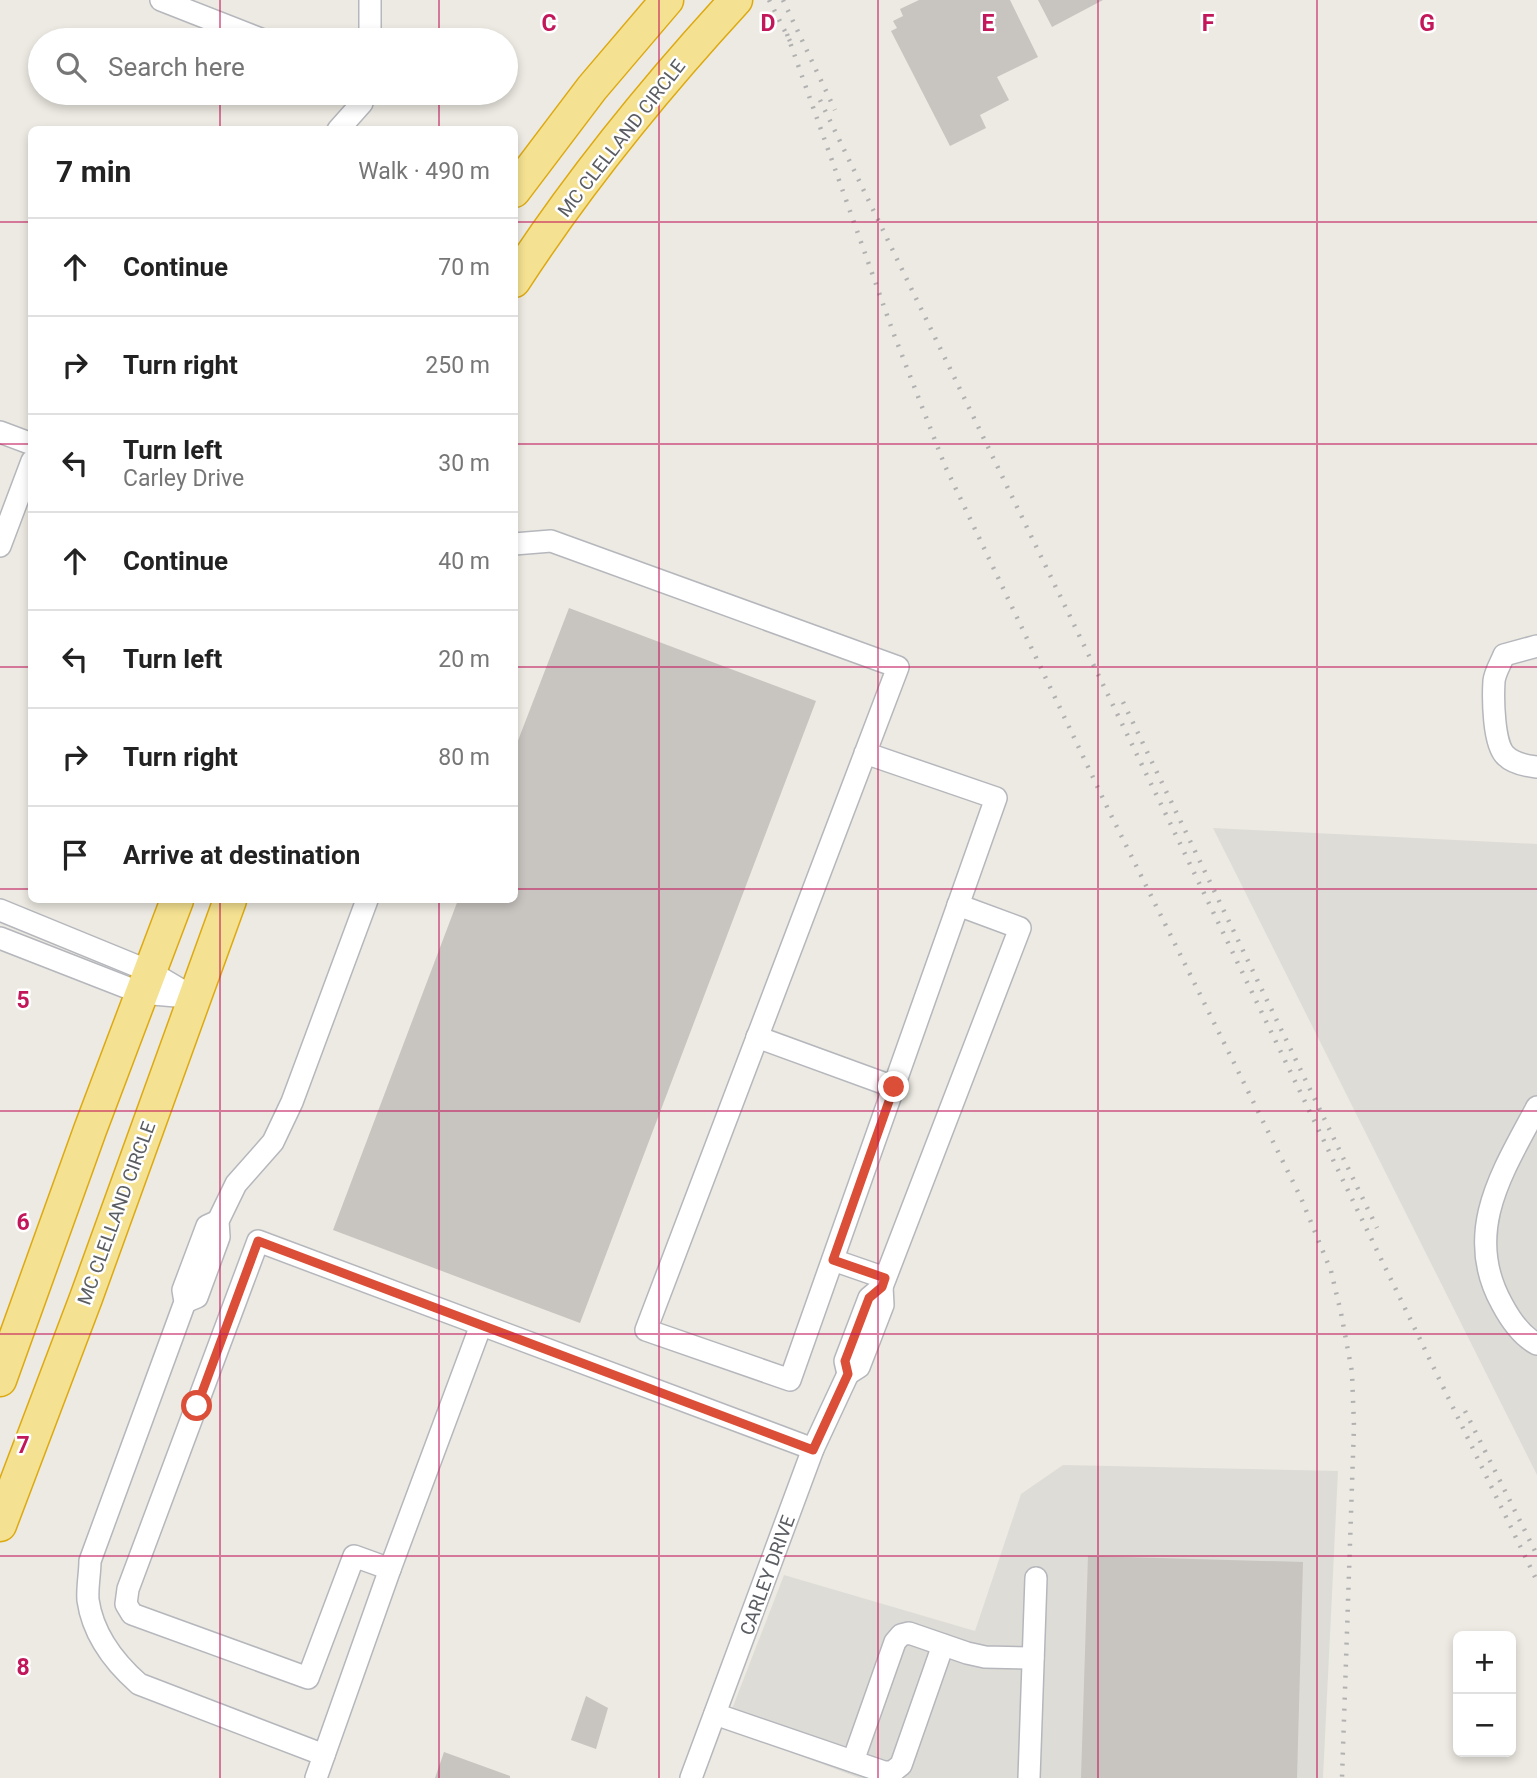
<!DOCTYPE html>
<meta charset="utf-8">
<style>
body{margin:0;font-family:Roboto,sans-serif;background:#f6f6f6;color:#222}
.controls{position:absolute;right:21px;bottom:21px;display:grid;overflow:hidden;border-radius:10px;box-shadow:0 4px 10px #0003}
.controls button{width:63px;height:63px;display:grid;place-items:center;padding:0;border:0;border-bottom:2px solid #e0e0e0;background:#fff;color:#222;font:35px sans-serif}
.stop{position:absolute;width:21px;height:21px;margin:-16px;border:5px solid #db4f39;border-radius:50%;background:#fff}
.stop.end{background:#db4f39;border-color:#fff;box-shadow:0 2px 7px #0008}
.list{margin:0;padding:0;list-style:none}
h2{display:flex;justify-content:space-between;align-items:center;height:91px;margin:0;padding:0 28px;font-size:30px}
h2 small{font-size:23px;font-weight:400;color:#767676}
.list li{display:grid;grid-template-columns:46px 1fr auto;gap:21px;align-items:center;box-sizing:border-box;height:98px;padding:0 28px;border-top:2px solid #e0e0e0}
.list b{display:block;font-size:26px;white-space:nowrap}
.list p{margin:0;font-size:23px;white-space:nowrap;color:#767676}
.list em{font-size:23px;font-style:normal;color:#767676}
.icon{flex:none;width:38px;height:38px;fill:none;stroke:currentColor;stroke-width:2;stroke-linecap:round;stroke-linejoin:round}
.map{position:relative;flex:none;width:1537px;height:1778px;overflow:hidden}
.search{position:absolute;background:#fff;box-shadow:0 4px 10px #0003;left:28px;top:28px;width:490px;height:77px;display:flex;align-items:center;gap:18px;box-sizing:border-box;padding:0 24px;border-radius:38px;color:#767676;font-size:26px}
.panel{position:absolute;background:#fff;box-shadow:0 4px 10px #0003;left:28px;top:126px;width:490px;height:777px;border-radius:10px}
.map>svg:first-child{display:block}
.industrial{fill:#dedcd7}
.building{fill:#c8c4c0}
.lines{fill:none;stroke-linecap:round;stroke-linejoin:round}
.minor-casing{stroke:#b5b7bc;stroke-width:24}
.highway-casing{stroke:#dda911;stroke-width:35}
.minor{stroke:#fff;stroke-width:21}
.highway{stroke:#f4e191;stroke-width:32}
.rail{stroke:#b1b1b2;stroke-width:4.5;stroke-dasharray:2 9;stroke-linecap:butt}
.route{stroke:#db4f39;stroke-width:9}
.grid{fill:none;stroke:#c2185b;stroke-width:2;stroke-opacity:0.55}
.labels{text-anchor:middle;stroke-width:5;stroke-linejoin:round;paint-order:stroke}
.street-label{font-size:19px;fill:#5a5d62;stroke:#fff}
.grid-label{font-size:23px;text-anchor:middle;font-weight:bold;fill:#c2185b;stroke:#fff;stroke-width:5;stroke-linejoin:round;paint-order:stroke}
</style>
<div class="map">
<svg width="1537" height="1778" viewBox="0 0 1537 1778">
<rect width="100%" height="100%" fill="#eceae2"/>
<g class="industrial">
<path d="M1213 828 1537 844V1475Z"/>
<path d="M1063 1465 1338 1471 1323 1778H859L725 1727 784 1575 975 1631 1021 1494Z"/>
</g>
<g class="building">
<path d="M919 0H1010L1038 57 997 77 1009 100 980 115 986 128 950 146 891 31 897 28 893 21 903 16 900 9Z"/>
<path d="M1038 0H1103L1052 27Z"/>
<path d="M569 608 816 701 580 1323 333 1230 458 900H514V751Z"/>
<path d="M1088 1556 1303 1562 1297 1778H1081Z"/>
<path d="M586 1696 608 1708 596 1749 571 1740Z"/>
<path d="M444 1752 510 1776V1778H435Z"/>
</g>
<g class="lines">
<g class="minor-casing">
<g id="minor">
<path d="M161 0 263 40"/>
<path d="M370 0V40"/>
<path d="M338 130 362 103 364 93"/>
<path d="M0 432 32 444"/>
<path d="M514 544 551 541 898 667C814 888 730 1109 646 1330L790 1380 996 798 865 753"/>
<path d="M0 546 32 461"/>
<path d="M1537 646 1504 655C1501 663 1495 672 1494 681 1493 697 1493 745 1506 756 1513 763 1528 766 1537 767"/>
<path d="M0 910 149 971 193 997"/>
<path d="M0 938 141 993 188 997"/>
<path d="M757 1037 894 1087"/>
<path d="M1537 1107C1503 1171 1462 1232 1502 1304 1510 1319 1521 1336 1537 1344"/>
<path d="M218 1221 207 1226 183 1290 185 1302 90 1561C90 1573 87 1588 88 1600 93 1635 114 1662 139 1684L324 1755"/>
<path d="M833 1260 885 1278"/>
<path d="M882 1287 1020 928 958 905"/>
<path d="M882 1287 883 1305 859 1367 848 1374 845 1361 869 1298Z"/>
<path d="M185 1302 197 1297 219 1237 218 1221 236 1184 273 1142 292 1102 367 900"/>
<path d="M481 1325 390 1569 354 1556 308 1678 132 1614 126 1604 128 1589 258 1241 813 1449"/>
<path d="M715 1714 884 1772H892L901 1765 943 1645"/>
<path d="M853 1761 895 1642 901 1635 909 1633 967 1653 985 1657 1033 1658"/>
<path d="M316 1778 390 1569"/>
<path d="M691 1778 813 1449 848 1374"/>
<path d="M1029 1778 1036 1578"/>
</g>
</g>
<g class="highway-casing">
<g id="highway">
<path d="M514 191 592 88 667 0"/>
<path d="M514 281C579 181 655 88 736 0"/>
<path d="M0 1380 90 1130 177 900"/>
<path d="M0 1525 86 1298 230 900"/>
</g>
</g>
<use href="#minor" class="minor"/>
<use href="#highway" class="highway"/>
<g class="rail">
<path d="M769 0 790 41"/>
<path d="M783 0 835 110"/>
<path d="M787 34 893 332 945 466 1108 809 1301 1198 1331 1271 1341 1313 1352 1372 1354 1426 1342 1778"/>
<path d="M820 100 1537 1581"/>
<path d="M1123 702 1377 1228"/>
<path d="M1465 1411 1537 1555"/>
</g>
</g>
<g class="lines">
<path class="route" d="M197 1406 258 1241 813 1450 848 1374 845 1361 869 1298 882 1287 885 1278 833 1260 894 1087"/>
</g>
<path class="grid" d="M220 0V40M439 0V40M659 0V1778M878 0V1778M1098 0V1778M1317 0V1778M220 93V130M439 93V130M0 222H32M514 222H1537M0 444H32M514 444H1537M0 667H32M514 667H1537M0 889H32M514 889H1537M220 900V1778M439 900V1778M0 1111H1537M0 1334H1537M0 1556H1537"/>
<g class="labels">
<g class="street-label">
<text transform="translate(621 138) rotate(-52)" y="7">MC CLELLAND CIRCLE</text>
<text transform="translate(116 1213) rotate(-70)" y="7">MC CLELLAND CIRCLE</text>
<text transform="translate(767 1575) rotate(-70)" y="7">CARLEY DRIVE</text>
</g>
</g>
<g class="grid-label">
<text x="549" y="31">C</text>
<text x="768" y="31">D</text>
<text x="988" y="31">E</text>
<text x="1208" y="31">F</text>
<text x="1427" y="31">G</text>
<text x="23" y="1008">5</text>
<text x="23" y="1230">6</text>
<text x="23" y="1453">7</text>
<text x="23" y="1675">8</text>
</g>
</svg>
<div class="controls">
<button>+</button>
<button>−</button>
</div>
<div class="stop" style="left:197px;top:1406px"></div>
<div class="stop end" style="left:894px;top:1087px"></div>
<div class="search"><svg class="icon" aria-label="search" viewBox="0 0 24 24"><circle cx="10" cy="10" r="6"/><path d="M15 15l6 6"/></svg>Search here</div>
<section class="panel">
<h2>7 min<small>Walk · 490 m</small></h2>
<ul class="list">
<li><svg class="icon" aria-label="ahead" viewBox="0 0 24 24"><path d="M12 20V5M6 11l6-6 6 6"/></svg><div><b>Continue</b></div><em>70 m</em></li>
<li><svg class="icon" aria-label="right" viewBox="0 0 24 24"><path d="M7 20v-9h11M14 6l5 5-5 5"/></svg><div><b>Turn right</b></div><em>250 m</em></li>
<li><svg class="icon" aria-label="left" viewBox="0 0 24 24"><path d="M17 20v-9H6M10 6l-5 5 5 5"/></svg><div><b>Turn left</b><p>Carley Drive</p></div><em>30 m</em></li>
<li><svg class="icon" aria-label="ahead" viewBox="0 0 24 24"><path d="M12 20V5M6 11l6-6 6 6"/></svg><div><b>Continue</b></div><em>40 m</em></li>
<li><svg class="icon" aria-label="left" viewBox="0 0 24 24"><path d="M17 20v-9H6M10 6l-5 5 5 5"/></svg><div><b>Turn left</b></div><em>20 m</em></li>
<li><svg class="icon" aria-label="right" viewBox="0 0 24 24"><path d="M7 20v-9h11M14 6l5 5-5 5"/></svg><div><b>Turn right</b></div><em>80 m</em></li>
<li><svg class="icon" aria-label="arrive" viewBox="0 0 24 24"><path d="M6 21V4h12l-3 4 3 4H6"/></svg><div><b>Arrive at destination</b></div></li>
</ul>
</section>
</div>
